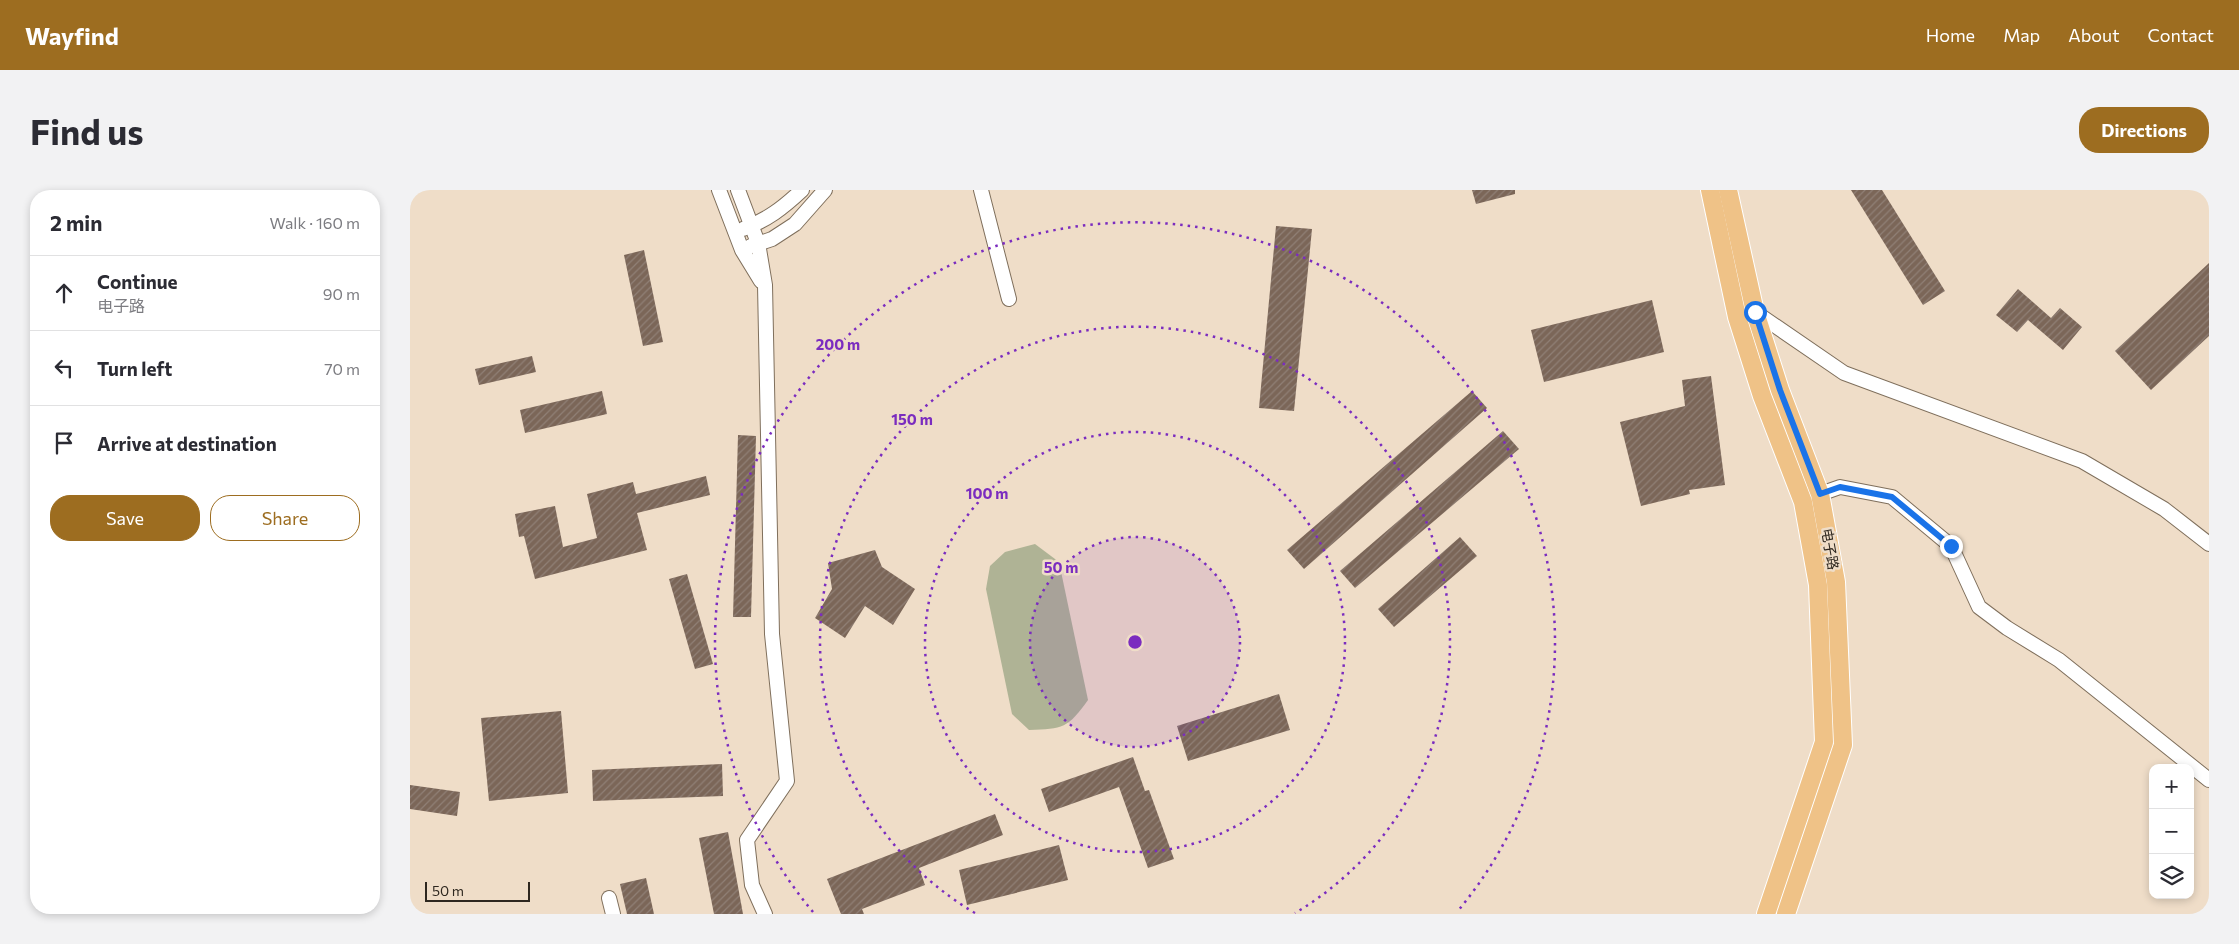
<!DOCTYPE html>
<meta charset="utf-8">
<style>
body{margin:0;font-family:Commissioner,"Noto Sans SC",sans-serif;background:#f2f2f3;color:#2b2b33}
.controls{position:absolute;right:15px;bottom:15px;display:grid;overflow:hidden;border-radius:10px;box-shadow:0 2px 8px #0003}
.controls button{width:45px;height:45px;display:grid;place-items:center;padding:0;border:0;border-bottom:1px solid #e1e1e2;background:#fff;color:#2b2b33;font:25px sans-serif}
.scale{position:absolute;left:15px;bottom:12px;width:105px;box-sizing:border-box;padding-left:5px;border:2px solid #2e271f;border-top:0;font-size:14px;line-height:18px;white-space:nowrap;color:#2e271f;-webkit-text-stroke:4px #efddc8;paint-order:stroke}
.stop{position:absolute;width:15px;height:15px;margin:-11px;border:4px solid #1a73e8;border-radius:50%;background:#fff}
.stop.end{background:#1a73e8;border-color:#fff;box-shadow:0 1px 5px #0008}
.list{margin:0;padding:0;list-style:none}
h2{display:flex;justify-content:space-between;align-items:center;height:65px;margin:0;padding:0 20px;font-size:21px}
h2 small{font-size:16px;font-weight:400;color:#7c7c81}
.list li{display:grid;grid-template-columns:32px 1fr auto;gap:15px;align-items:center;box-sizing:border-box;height:75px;padding:0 20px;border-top:1px solid #e1e1e2}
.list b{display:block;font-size:19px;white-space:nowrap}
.list p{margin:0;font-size:16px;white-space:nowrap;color:#7c7c81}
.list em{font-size:16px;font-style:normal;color:#7c7c81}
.actions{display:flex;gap:10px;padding:15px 20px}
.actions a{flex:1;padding:11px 0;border:1px solid #9d6d20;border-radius:20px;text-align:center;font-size:18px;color:#9d6d20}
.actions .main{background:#9d6d20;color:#fff}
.icon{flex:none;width:28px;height:28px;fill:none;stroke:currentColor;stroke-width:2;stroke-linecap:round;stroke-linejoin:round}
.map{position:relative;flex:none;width:1799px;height:724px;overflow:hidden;border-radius:20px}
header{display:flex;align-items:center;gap:30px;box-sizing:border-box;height:70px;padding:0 25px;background:#9d6d20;color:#fff}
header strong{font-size:24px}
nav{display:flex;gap:28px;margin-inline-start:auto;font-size:18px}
.intro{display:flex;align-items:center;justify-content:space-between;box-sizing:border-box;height:120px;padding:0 30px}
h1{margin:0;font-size:35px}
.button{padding:12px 22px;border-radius:20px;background:#9d6d20;color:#fff;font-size:18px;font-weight:700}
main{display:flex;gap:30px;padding:0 30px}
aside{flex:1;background:#fff;border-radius:20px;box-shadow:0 2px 8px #0003}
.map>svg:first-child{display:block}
.garden{fill:#afb395}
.building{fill:url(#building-hatch)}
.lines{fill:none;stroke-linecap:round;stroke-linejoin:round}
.minor-casing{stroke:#7f6f5c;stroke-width:16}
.major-casing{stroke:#fff;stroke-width:20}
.minor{stroke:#fff;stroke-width:14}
.major{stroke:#efc287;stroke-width:18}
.route{stroke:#1a73e8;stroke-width:6}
.ring{fill:none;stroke:#7b2cbf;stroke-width:2.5;stroke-dasharray:2.5 5}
.labels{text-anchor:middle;stroke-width:5;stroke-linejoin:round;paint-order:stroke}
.street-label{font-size:14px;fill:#2e271f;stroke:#efddc8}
.centre{fill:#7b2cbf;stroke:#efddc8;stroke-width:2.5}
.ring-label{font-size:15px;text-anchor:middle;font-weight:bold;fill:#7b2cbf;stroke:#efddc8;stroke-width:5;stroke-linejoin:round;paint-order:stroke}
</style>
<header>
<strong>Wayfind</strong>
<nav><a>Home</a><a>Map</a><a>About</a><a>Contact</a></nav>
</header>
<div class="intro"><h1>Find us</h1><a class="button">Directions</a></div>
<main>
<aside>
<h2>2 min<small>Walk · 160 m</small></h2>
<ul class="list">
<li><svg class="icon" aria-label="ahead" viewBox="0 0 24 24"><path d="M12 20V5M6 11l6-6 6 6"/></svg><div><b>Continue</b><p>电子路</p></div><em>90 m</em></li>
<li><svg class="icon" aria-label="left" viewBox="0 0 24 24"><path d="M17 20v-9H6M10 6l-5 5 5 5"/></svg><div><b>Turn left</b></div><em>70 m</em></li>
<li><svg class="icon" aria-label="arrive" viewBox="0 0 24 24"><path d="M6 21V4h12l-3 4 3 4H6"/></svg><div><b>Arrive at destination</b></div></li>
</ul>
<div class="actions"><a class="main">Save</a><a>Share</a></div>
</aside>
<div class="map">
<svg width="1799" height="724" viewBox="0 0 1799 724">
<defs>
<pattern id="building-hatch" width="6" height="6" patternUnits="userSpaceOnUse" patternTransform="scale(1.25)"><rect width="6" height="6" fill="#7b6658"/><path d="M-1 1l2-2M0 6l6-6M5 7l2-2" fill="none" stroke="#908076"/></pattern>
</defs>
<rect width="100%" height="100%" fill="#efddc8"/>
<path class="garden" d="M625 354 649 372 678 510C658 538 653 539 619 540L602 524 576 399 580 376 595 362Z"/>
<g class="building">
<path d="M1062 0H1105V4L1066 14Z"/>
<path d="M1441 0H1472L1535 101 1513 115Z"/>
<path d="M866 36 902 39 884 221 849 218Z"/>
<path d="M234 60 253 152 233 156 214 65Z"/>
<path d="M1799 73V146L1741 200 1705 161Z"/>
<path d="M1608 99 1641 128 1650 118 1672 137 1653 160 1618 130 1607 142 1586 125Z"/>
<path d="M1242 110 1254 162 1134 192 1121 140Z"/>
<path d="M122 166 126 182 69 195 65 179Z"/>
<path d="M1301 186 1315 295 1279 300 1280 304 1231 316 1210 232 1275 216 1272 190Z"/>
<path d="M192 201 197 224 115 243 110 220Z"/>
<path d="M1062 201 1077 218 894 379 877 360Z"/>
<path d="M1093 241 1109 259 945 398 930 381Z"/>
<path d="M328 245 346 246 341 427H323Z"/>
<path d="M296 286 300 305 227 323 237 360 125 389 114 346 109 347 105 324 145 316 153 357 187 348 177 304 223 292 226 304Z"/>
<path d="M1050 347 1067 366 984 437 968 419Z"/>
<path d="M465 360 472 377 505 399 483 435 455 416 435 448 405 428 422 399 418 373Z"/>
<path d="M277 384 303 474 285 479 259 389Z"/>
<path d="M869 504 880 540 778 571 767 536Z"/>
<path d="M151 521 158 603 79 611 71 528Z"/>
<path d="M723 567 735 601 739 600 764 669 738 678 709 597 639 622 631 599Z"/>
<path d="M312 574 313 606 183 611 182 580Z"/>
<path d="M0 595 50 602 47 626 0 619Z"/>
<path d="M585 624 593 645 509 678 515 695 452 719 454 724H431L417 689Z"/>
<path d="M318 642 333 724H304L289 648Z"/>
<path d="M649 655 658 690 557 715 549 680Z"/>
<path d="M236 688 244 724H217L210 694Z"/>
</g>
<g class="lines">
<g class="minor-casing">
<g id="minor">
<path d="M309 0 332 60 351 91"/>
<path d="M328 0 348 53 355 95 362 444 377 591 337 650 342 695 355 724"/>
<path d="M571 0 599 109"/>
<path d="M333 39C357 30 373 18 392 0"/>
<path d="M341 56 362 49 385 34 415 0"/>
<path d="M1345 122 1434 183 1672 271 1754 319 1799 354"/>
<path d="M1410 304 1430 297 1482 307 1541 356 1569 417 1597 438 1649 470 1799 590"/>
<path d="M199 708 203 724"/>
</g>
</g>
<g class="major-casing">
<g id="major">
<path d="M1300 0 1327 127 1352 206 1393 312 1408 395 1414 552 1356 724"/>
<path d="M1318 0 1345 122 1370 200 1410 304 1426 392 1433 555 1376 724"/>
</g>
</g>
<use href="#minor" class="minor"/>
<use href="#major" class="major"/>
</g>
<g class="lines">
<path class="route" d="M1345 122 1370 200 1410 304 1430 297 1482 307 1541 356"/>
</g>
<circle cx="725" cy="452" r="105" fill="#7b2cbf" fill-opacity=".12"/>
<g class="ring">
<circle cx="725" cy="452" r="105"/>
<circle cx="725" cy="452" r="210"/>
<path d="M565 723A315 315 0 1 1 885 723"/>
<path d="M403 722A420 420 0 1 1 1047 722"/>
</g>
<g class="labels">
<g class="street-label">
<text transform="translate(1420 359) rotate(80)" y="5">电子路</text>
</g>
</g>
<circle cx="725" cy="452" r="8" class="centre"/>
<g class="ring-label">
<text x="428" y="160">200 m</text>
<text x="502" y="235">150 m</text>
<text x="577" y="309">100 m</text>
<text x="651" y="383">50 m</text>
</g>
</svg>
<div class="controls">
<button>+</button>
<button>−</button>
<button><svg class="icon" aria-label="layers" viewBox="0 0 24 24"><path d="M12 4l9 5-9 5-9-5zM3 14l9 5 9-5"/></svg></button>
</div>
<div class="scale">50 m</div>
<div class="stop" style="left:1345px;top:122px"></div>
<div class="stop end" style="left:1541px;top:356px"></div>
</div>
</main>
